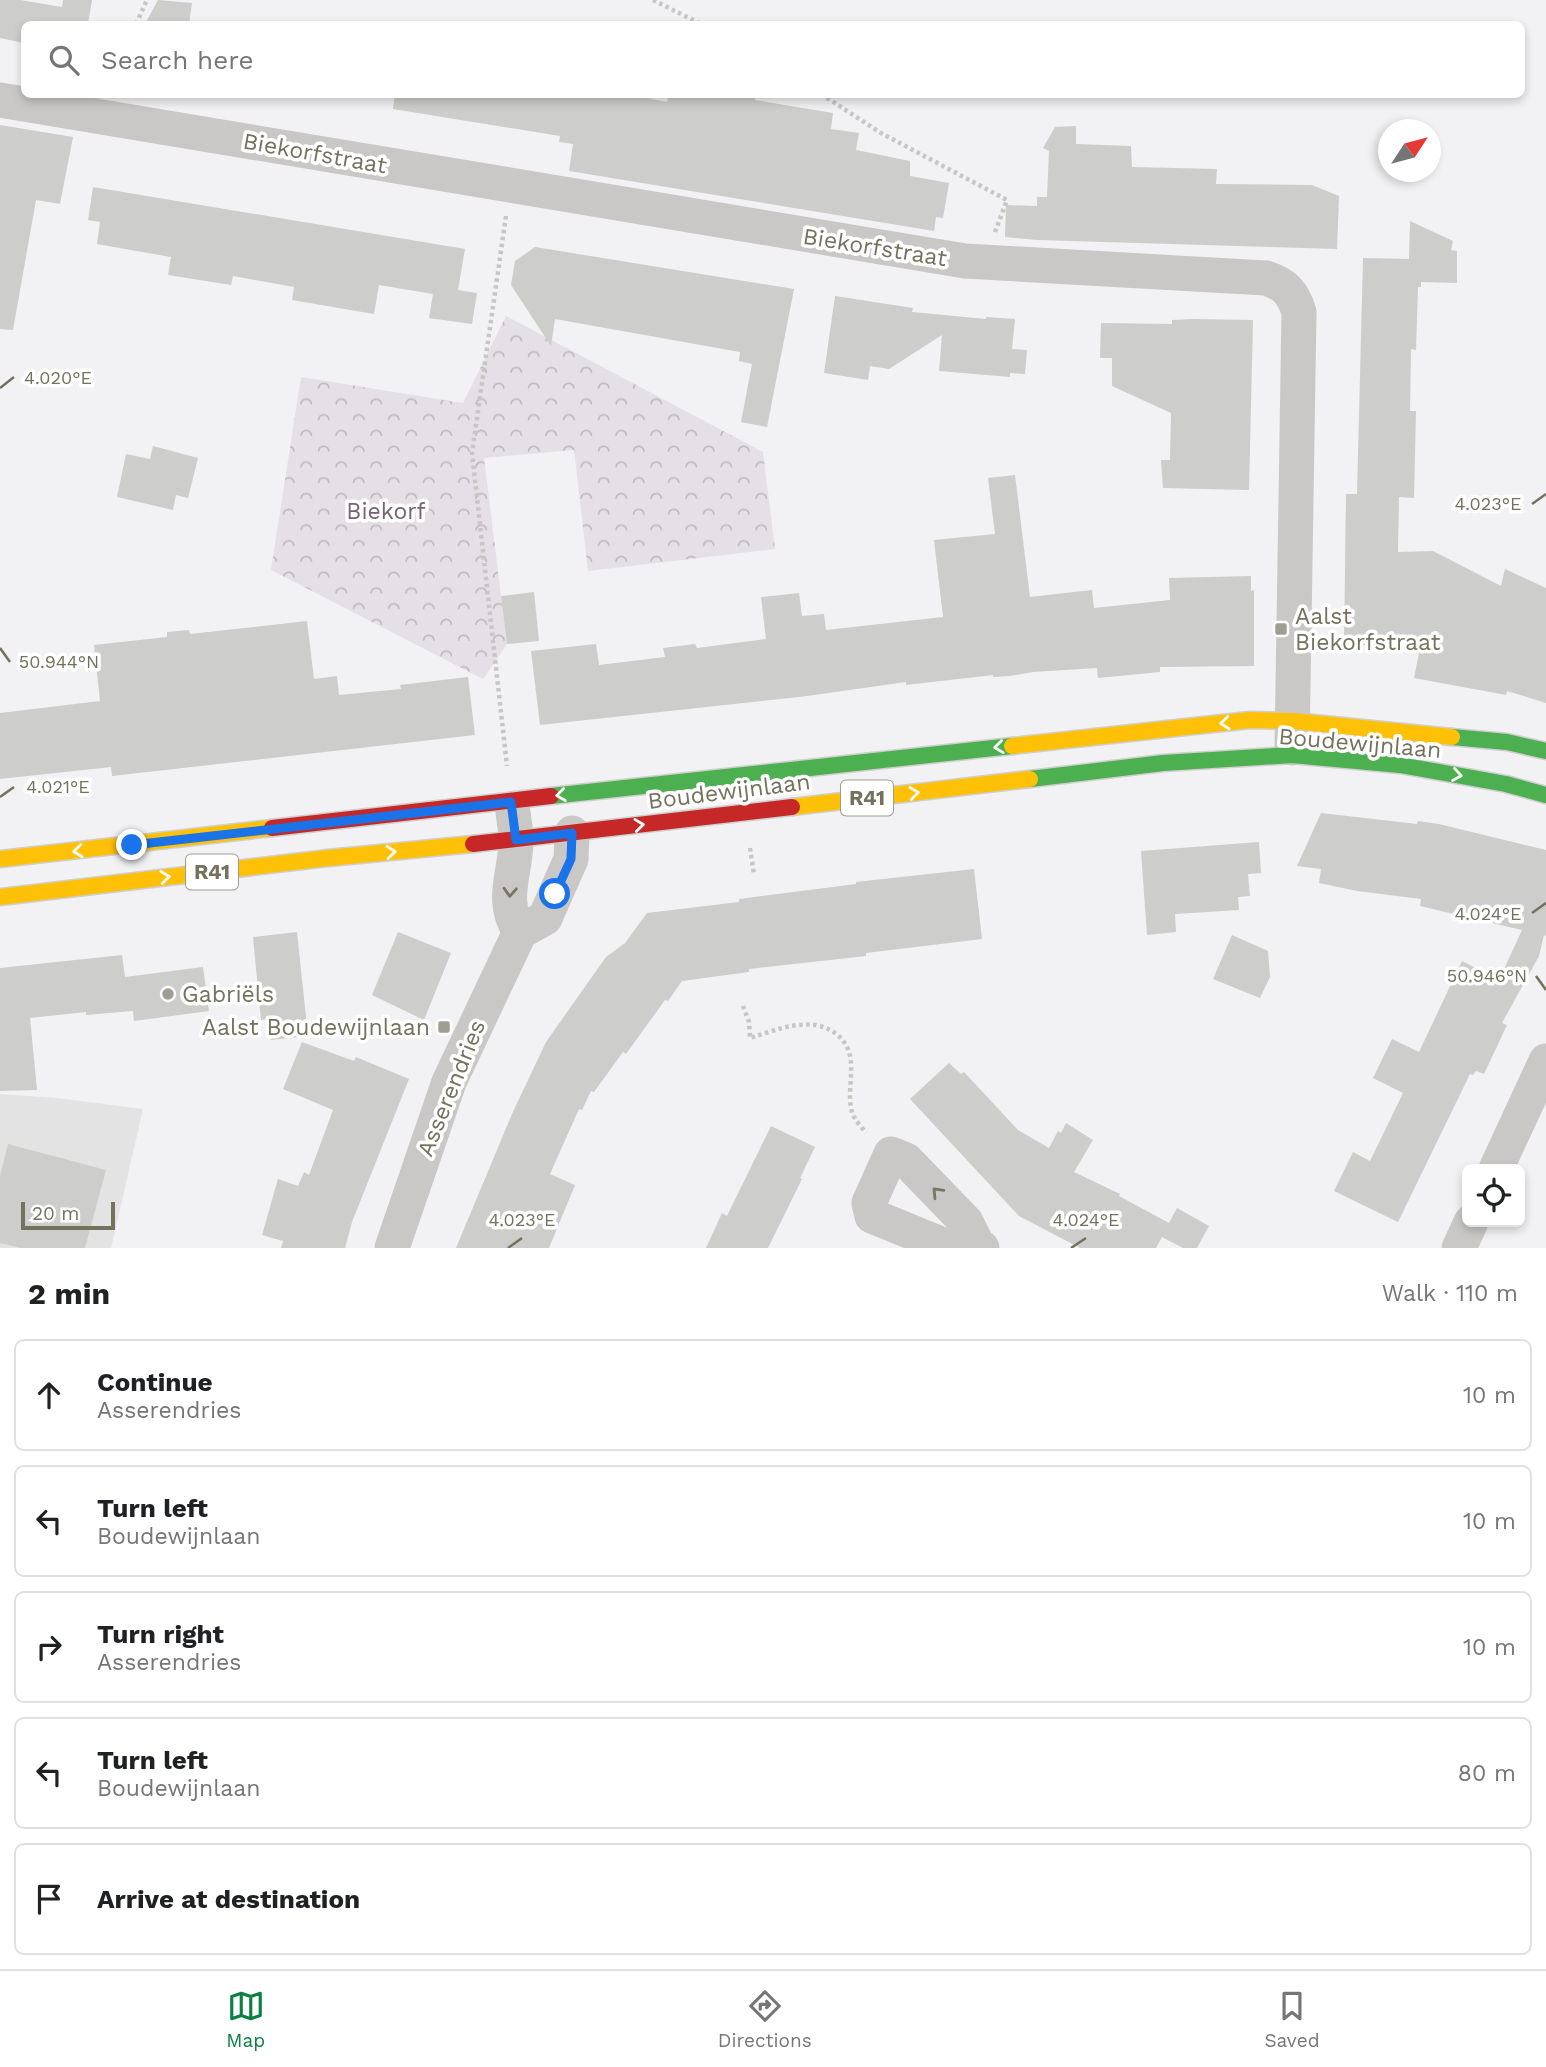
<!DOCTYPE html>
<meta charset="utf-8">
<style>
body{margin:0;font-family:"Work Sans",sans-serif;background:#f2f2f2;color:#202124}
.controls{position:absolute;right:21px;bottom:21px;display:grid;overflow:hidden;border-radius:10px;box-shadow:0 4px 10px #0003}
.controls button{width:63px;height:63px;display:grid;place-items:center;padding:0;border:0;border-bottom:2px solid #e0e0e0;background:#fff;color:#202124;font:35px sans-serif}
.compass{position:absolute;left:1378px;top:119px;width:63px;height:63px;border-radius:50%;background:#fff;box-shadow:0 4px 10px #0003;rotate:54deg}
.scale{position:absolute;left:21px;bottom:18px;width:94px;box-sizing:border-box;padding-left:7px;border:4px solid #74725d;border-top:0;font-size:19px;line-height:24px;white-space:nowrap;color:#74725d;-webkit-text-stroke:5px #fff;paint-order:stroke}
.stop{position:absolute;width:21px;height:21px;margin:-16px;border:5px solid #1a73e8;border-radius:50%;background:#fff}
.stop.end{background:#1a73e8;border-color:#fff;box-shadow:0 2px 7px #0008}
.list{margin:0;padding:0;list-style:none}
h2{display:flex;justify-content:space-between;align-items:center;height:91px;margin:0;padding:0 28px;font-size:30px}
h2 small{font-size:23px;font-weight:400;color:#757577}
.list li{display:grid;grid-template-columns:46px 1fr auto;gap:21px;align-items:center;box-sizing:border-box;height:112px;margin:0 14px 14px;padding:0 14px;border:2px solid #e0e0e0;border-radius:10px}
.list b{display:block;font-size:26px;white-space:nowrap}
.list p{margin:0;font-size:23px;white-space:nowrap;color:#757577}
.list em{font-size:23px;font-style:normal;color:#757577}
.icon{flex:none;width:38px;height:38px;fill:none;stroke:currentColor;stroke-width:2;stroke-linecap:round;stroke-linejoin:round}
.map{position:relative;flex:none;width:1546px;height:1248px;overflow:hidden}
.search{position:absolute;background:#fff;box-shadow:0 4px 10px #0003;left:21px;right:21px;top:21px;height:77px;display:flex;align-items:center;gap:18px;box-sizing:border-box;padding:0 24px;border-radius:10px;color:#757577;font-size:26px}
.sheet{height:721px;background:#fff}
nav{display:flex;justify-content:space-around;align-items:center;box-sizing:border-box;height:98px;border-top:2px solid #e0e0e0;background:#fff;font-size:19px;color:#757577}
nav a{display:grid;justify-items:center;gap:4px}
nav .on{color:#0b8043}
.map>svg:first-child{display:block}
.built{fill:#e4e3e3}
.park{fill:url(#park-crowns)}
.building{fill:#cdcdcb}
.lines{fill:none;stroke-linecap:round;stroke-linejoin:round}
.fast-casing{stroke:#cfcfcf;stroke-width:19}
.slow-casing{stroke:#cfcfcf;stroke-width:19}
.jam-casing{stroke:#cfcfcf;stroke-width:19}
.path{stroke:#c6c6c4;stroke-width:4.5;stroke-dasharray:3.5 3.5;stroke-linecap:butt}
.street{stroke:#c9c8c7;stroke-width:35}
.fast{stroke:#4caf50;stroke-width:16}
.slow{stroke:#ffc107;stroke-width:16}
.jam{stroke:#c62828;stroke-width:16}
.oneway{stroke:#f6fbf6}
.oneway2{stroke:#787662}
.route{stroke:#1a73e8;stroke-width:9}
.ticks{fill:none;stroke:#74725d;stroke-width:2.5}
.poi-dot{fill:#a09e92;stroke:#fff;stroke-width:2.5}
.labels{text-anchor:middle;stroke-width:7;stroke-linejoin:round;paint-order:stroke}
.shield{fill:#fff;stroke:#9e9c8e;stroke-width:2}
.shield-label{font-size:21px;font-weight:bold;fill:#74725d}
.street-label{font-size:23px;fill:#74725d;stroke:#fff}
.park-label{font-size:23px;fill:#776371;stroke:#fff}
.poi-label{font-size:23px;fill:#74725d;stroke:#fff;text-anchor:start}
.ticks-label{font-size:18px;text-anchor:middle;fill:#74725d;stroke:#fff;stroke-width:7;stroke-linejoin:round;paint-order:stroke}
</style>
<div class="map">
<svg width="1546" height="1248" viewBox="0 0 1546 1248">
<defs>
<pattern id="park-crowns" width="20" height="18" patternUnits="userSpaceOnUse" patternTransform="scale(1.75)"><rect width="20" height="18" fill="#e5e0e5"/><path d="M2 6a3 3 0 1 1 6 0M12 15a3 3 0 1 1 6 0" fill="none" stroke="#bebabd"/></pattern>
</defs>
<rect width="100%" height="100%" fill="#f2f1f3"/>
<path class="built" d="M0 1094 57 1098 143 1109 111 1248H0Z"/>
<path class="park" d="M506 316 763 452 775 549 588 571 574 450 484 458 507 644 483 679 271 570 301 377 463 403Z"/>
<g class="building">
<path d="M0 0H20L62 7 63 0H92L88 24H24V43L0 38Z"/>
<path d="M158 0 192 3 189 24H145Z"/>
<path d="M395 94H626L667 102 669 94H756L755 100 833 113 831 129 859 133 856 150 910 161V176L949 183 943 218 936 217 934 231 569 171 573 144 559 142 560 136 393 109Z"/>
<path d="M0 125 73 137 60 204 36 200 13 330 0 329Z"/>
<path d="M1076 126V144L1131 146 1132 167 1217 169 1216 184 1312 185 1339 196 1337 249 1037 240 1005 237 1006 205 1037 206V197H1047L1049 151 1043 148 1055 127Z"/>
<path d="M93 187 465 249 458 290 477 293 472 324 429 318 433 294 379 285 374 314 292 300 294 287 233 276 231 285 168 275 171 257 97 244 100 222 88 220Z"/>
<path d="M1410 221 1453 241 1451 250 1457 251V283L1421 282V287H1418L1416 350 1411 349 1410 411H1416L1414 498 1399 497 1398 552 1433 551 1501 586 1505 569 1546 588V703L1507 691 1506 695 1414 678 1419 653 1413 652 1414 645H1344L1346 494H1357L1363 258 1409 259Z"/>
<path d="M535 247 794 289 767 427 741 422 752 364 739 361 740 352 555 319 551 346 511 285 515 261Z"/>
<path d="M835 296 913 308 912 312 986 319V317L1015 319 1012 349 1027 350 1025 374 1010 373V377L939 371 942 335 889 369 870 366 868 380 824 373Z"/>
<path d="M1194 319 1253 320 1249 490 1163 488 1161 460H1170L1171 413 1112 386V358H1100L1101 323 1172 324V320Z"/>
<path d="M153 446 198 458 188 498 176 495 173 510 117 497 126 454 150 459Z"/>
<path d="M1015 475 1030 597 1092 590 1094 608 1170 600 1169 578 1251 576V591L1254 590V666L1160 667V672L1098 678 1097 668 1033 672 1010 676 993 677V675L906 685V682L807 696 540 725 531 651 596 644 599 665 665 657 663 648 695 644 697 648 766 639 761 597 799 593 802 616 824 614 826 630 943 617 934 540 995 534 988 478Z"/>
<path d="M534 592 539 641 507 644 501 596Z"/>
<path d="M307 621 314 679 337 676 339 695 401 689 400 685 468 677 475 735 112 776 111 767 0 779V713L100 701 94 645 167 637V632L189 630 190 634Z"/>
<path d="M1321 813 1417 824 1418 821 1439 824 1546 850V936L1544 935 1539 956 1502 1023 1507 1025 1484 1074 1476 1071 1473 1075 1470 1074 1398 1222 1334 1191 1353 1152 1370 1161 1403 1093 1373 1078 1392 1039 1419 1052 1462 961 1499 980 1522 930 1420 906 1421 899 1357 891 1319 883 1321 869 1297 866Z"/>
<path d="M1259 842 1261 873 1248 874 1250 896 1238 897 1239 910 1175 914 1176 932 1147 935 1141 851Z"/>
<path d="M974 869 982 939 866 953V956L749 969V972L682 981 668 1001 665 1000 626 1054 623 1052 594 1092 591 1091 582 1110 579 1109 550 1174 575 1185 549 1248H456L512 1114 546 1042 606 957 625 943 647 913 739 902V899L856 884V882Z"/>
<path d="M297 932 308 1036 271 1040 269 1019 261 1020 253 937Z"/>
<path d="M398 932 451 953 424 1020 372 995Z"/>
<path d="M1232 935 1268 951 1270 977 1260 998 1213 979Z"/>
<path d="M122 955 125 977 203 967 209 1011 134 1021 133 1011 86 1015V1012L30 1018 37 1090 0 1091V968Z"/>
<path d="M302 1042 354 1061 356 1057 409 1079 352 1222 345 1248H281L283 1241 262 1235 278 1179 298 1186 304 1172 309 1175 333 1110 283 1089Z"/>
<path d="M949 1063 961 1074 964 1072 1018 1130 1049 1148 1058 1131 1061 1133 1066 1123 1093 1140 1074 1172 1120 1194 1119 1196 1169 1223 1177 1208 1209 1226 1197 1248H1183L1162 1237 1156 1248H1080L1019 1216 910 1099Z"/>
<path d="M771 1126 815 1147 800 1178 802 1179 768 1248H706L722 1213 727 1216Z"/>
<path d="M8 1144 106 1170 85 1248H21L0 1243V1176Z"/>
</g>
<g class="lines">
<g class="fast-casing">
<g id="fast">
<path d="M1452 737 1507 742 1546 751"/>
<path d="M1030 779 1163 763 1292 755 1400 765 1506 784 1546 795"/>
<path d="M551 796 1012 746"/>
</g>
</g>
<g class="slow-casing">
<g id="slow">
<path d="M1012 746 1250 720 1293 721 1452 737"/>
<path d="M792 807 1030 779"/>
<path d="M0 859 272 828"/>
<path d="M0 897 328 858 473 844"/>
</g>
</g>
<g class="jam-casing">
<g id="jam">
<path d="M272 828 551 796"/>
<path d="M473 844 792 807"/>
</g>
</g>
<g class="path">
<path d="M653 0 701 24"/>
<path d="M136 24 147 0"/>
<path d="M821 94 881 133 1007 200 995 232"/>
<path d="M506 216 472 453 507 766"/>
<path d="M750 848 754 875"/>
<path d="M743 1006 749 1022 750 1038C776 1030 810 1015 835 1033 864 1054 843 1089 853 1115 856 1121 862 1128 866 1133"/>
</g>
<g class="street">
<path d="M0 100 965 261 1266 278C1285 284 1293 293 1299 312L1292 748"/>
<path d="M513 812C514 821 516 831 516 840 516 874 499 900 520 932"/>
<path d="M1496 1169 1546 1061"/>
<path d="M978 1246 966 1222 906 1160 891 1154 869 1203 872 1216 948 1247 978 1246 982 1248"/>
<path d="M392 1248 449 1082 520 932 545 918 571 859 572 833"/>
<path d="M1459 1248 1471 1222"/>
</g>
<use href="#fast" class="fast"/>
<use href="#slow" class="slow"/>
<use href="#jam" class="jam"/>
</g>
<defs><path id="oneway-chevron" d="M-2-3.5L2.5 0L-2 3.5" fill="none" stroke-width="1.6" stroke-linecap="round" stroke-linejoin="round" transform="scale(1.75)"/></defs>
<g class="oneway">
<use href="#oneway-chevron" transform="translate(1225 723) rotate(174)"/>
<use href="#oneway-chevron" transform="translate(999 747) rotate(173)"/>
<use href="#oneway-chevron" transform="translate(1457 775) rotate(10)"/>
<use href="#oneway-chevron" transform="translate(914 793) rotate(-7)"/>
<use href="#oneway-chevron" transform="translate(561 795) rotate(172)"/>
<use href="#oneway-chevron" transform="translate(639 825) rotate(-7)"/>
<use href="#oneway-chevron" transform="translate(78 851) rotate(174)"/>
<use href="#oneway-chevron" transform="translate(391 852) rotate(-5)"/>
<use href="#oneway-chevron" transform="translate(165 877) rotate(-7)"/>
</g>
<g class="oneway2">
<use href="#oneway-chevron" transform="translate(510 892) rotate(93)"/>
<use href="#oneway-chevron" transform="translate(937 1192) rotate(-134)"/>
</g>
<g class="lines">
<path class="route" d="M132 845 511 802 516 840 572 833 571 859 555 894"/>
</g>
<path class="ticks" d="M0 388 14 377M1532 504 1546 494M0 648 10 662M0 797 14 787M1532 913 1546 903M1536 976 1546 990M508 1248 522 1238M1071 1248 1086 1238"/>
<g class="poi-dot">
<rect x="1274" y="622" width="14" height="14" rx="3.5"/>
<circle cx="168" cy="994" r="7"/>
<rect x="437" y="1020" width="14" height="14" rx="3.5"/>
</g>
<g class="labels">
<g class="shield">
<rect x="841" y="780.5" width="52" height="35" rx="5"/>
<rect x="186" y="854.5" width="52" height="35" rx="5"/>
</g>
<g class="shield-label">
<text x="867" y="805">R41</text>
<text x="212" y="879">R41</text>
</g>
<g class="street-label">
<text transform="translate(315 153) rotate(10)" y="8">Biekorfstraat</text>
<text transform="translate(875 247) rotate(9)" y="8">Biekorfstraat</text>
<text transform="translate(1360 743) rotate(5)" y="8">Boudewijnlaan</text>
<text transform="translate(729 791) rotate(-7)" y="8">Boudewijnlaan</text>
<text transform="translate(451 1088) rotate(-68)" y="8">Asserendries</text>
</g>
<g class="park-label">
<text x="386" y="519">Biekorf</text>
</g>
<g class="poi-label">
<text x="1295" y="624">Aalst<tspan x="1295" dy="26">Biekorfstraat</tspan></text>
<text x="182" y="1002">Gabriëls</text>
<text x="430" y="1035" text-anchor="end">Aalst Boudewijnlaan</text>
</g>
</g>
<g class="ticks-label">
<text x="58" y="384">4.020°E</text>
<text x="1488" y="510">4.023°E</text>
<text x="59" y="668">50.944°N</text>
<text x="58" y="793">4.021°E</text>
<text x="1488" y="920">4.024°E</text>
<text x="1487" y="982">50.946°N</text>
<text x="522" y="1226">4.023°E</text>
<text x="1086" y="1226">4.024°E</text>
</g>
</svg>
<div class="controls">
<button><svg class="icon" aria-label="locate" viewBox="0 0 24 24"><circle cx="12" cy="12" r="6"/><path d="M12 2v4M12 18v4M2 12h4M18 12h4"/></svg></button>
</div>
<svg class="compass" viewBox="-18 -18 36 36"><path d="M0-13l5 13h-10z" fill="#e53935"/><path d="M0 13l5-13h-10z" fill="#757577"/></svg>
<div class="scale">20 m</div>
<div class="stop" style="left:555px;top:894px"></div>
<div class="stop end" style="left:132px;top:845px"></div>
<div class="search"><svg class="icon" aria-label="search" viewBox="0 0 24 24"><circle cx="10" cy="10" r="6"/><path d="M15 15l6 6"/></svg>Search here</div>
</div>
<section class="sheet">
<h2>2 min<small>Walk · 110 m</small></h2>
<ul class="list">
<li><svg class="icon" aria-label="ahead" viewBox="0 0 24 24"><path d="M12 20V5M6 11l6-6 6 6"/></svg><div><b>Continue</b><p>Asserendries</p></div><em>10 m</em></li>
<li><svg class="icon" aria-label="left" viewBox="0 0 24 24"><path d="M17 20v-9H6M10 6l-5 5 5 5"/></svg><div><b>Turn left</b><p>Boudewijnlaan</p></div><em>10 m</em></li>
<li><svg class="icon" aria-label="right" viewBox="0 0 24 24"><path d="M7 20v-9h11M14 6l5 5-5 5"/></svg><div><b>Turn right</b><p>Asserendries</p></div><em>10 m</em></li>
<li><svg class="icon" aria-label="left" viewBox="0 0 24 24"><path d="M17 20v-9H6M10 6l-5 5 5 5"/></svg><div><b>Turn left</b><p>Boudewijnlaan</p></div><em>80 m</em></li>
<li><svg class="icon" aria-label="arrive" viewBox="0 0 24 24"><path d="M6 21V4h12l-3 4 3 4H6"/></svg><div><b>Arrive at destination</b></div></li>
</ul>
</section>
<nav>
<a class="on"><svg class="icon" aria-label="map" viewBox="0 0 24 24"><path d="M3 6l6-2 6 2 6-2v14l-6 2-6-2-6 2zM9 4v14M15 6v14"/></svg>Map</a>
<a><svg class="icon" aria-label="directions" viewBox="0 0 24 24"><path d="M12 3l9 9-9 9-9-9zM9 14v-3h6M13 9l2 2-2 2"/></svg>Directions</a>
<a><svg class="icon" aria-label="saved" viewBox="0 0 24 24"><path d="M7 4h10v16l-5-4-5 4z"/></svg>Saved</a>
</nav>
